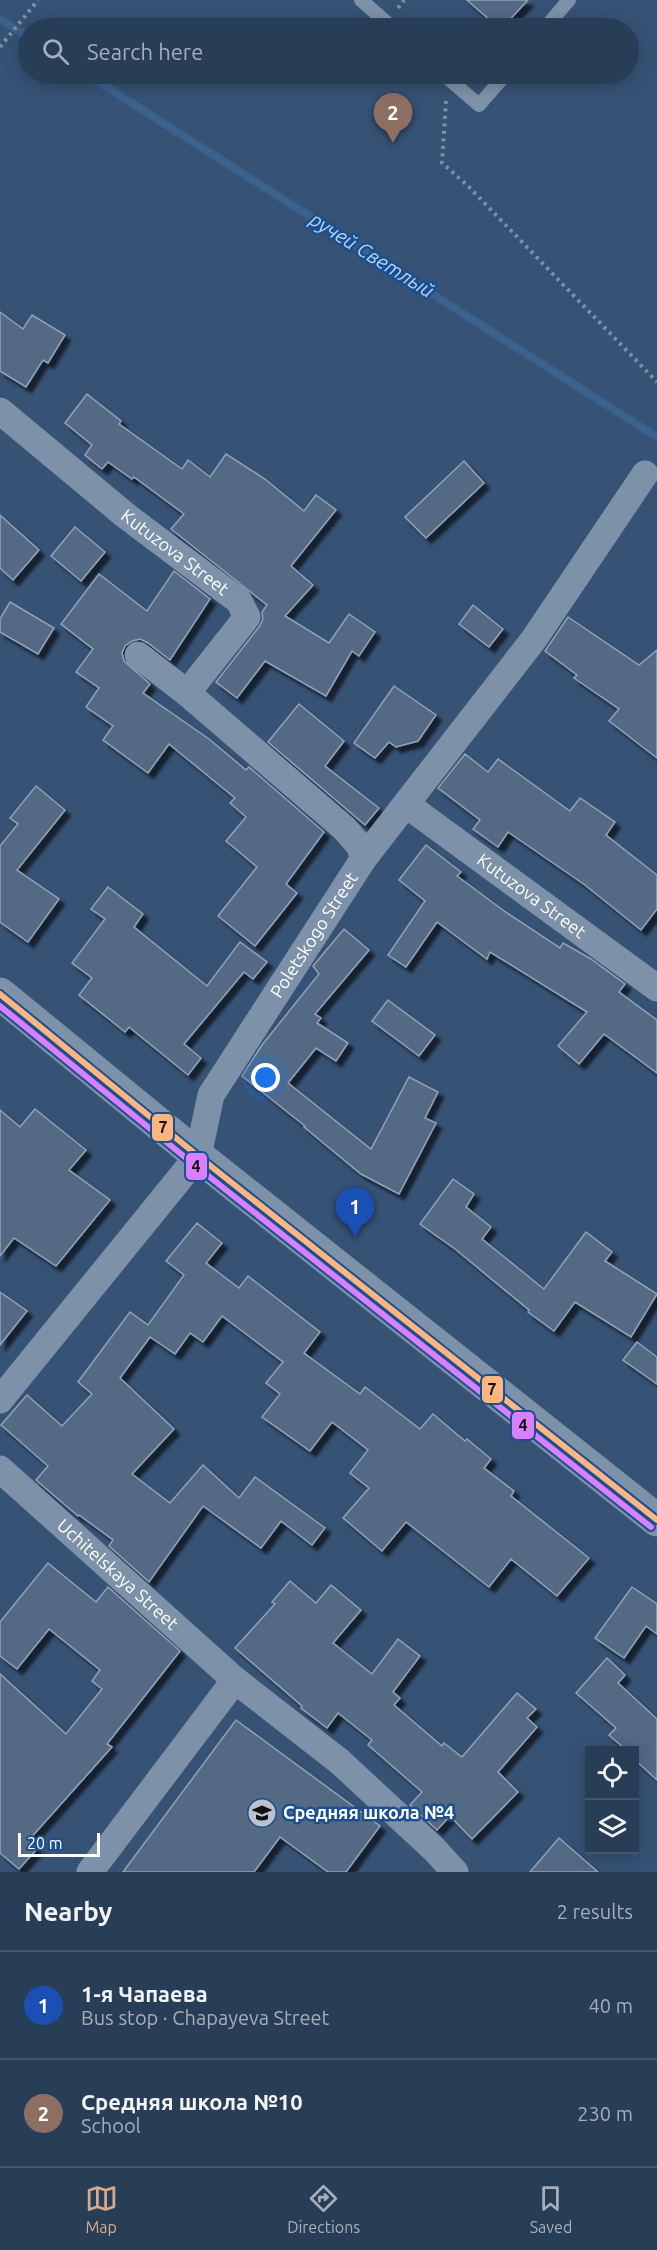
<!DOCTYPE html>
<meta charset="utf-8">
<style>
body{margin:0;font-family:Ubuntu,sans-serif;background:#344961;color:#f1f3f6}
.controls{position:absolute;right:18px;bottom:18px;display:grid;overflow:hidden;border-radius:0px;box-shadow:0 3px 15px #0003}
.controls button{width:54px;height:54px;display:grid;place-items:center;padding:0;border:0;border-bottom:2px solid #44576d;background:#283e57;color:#f1f3f6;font:30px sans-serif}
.scale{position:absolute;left:18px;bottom:15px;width:82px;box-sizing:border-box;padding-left:6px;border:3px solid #fff;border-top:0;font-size:16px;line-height:21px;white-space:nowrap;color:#fff;-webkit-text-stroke:4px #1b4f8f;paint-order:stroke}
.you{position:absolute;left:266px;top:1078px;width:21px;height:21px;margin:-15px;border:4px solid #fff;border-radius:50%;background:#1a73e8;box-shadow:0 0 0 9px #1a73e833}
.badge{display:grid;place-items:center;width:39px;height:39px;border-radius:50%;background:#d6ab8b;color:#fff;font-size:20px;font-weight:700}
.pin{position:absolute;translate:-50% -50px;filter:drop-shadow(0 2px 3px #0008)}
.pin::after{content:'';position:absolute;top:32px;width:21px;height:18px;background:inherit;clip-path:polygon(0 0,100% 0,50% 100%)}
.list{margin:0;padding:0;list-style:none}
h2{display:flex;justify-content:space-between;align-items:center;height:78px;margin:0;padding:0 24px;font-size:26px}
h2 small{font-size:20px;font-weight:400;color:#a5aeba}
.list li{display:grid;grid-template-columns:39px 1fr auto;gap:18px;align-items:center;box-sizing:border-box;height:108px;padding:0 24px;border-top:2px solid #44576d}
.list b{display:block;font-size:22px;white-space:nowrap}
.list p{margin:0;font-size:20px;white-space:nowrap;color:#a5aeba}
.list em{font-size:20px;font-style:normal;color:#a5aeba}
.icon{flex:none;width:33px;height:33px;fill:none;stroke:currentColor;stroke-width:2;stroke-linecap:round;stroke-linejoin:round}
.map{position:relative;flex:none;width:657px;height:1872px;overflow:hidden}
.search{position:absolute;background:#283e57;box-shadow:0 3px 15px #0003;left:18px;right:18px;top:18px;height:66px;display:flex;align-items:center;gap:15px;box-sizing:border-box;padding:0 21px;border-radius:33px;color:#a5aeba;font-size:22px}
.sheet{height:294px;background:#283e57}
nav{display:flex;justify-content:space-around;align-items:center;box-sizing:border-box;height:84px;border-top:2px solid #44576d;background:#283e57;font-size:16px;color:#a5aeba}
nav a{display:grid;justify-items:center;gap:3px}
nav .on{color:#d6ab8b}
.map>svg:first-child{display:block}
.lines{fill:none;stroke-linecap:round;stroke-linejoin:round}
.stream{stroke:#3b618d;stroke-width:8}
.building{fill:#526984;stroke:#92a2b6;stroke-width:1.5;filter:url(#shadow)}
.path{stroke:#7d92a8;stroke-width:4;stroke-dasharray:3 4.5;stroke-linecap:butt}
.service{stroke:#7d92a8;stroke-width:14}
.minor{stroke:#7d92a8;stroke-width:27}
.tertiary{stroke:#7d92a8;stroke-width:33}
.bus-1-casing{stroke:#1b4f8f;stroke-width:10}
.bus-2-casing{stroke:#1b4f8f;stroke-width:10}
.bus-1{stroke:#ffb580;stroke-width:6}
.bus-2{stroke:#d880ff;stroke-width:6}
.labels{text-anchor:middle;stroke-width:5;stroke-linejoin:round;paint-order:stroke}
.street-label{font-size:18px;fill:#fff;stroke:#1b4f8f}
.poi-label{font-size:18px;font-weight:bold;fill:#fff;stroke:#1b4f8f;text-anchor:start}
.water-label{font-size:20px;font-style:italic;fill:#b5d3f5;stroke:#1b4f8f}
.line-badge{stroke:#1b4f8f;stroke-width:2}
.pale-badge-label{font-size:16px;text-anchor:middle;font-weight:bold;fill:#111}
</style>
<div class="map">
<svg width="657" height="1872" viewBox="0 0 657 1872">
<defs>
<filter id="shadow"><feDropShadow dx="5.5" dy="5.5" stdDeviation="1.5" flood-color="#0009"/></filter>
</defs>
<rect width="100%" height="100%" fill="#365274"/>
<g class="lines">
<g class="stream">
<path d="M0 19 28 37"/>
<path d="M86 74 657 437"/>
</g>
</g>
<g class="building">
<path d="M467 0H528L502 28H499Z"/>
<path d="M0 312 23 329 32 315 65 335 48 363 43 360 26 387 0 371Z"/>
<path d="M87 394 121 421 119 424 182 469 188 460 210 477 226 454 265 479 304 511 316 495 336 510 291 566 313 585 285 616 329 643 349 614 375 632 359 656 352 651 326 696 265 661 237 698 216 682 259 627 263 619 262 612 267 605 171 529 184 514 134 477 132 479 108 462 102 469 85 455 92 445 65 423Z"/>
<path d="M464 461 484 483 426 538 405 517Z"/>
<path d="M0 515 39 550 13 580 0 568Z"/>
<path d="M75 527 105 552 81 581 51 556Z"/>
<path d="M174 571 210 599 170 660 148 643 140 639 132 641 125 646 122 653 124 661 150 684 143 693 209 739 246 770 249 767 324 832 286 884 297 893 255 946 218 916 257 867 226 841 246 817 230 803 235 798 169 744 148 773 103 740 113 726 86 707 99 688 76 672 93 649 61 624 99 574 147 611Z"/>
<path d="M10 602 54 628 38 654 0 632V619Z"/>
<path d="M473 605 503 629 489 647 459 624Z"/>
<path d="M568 617 639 665 657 650V758L609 721 619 709 574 678 577 675 545 651Z"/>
<path d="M394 686 436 715 418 741 396 747 389 742 375 758 354 743Z"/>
<path d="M299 704 344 741 325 766 379 808 365 825 268 742Z"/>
<path d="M465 754 488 772 498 759 570 811 580 798 615 822 606 835 657 875V909L641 930 585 885 508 832 498 847 473 829 480 820 438 788Z"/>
<path d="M36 786 65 810 17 870 59 899 28 942 0 922V846L18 824 10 818Z"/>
<path d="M426 845 461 872 457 876 507 913 560 948 563 943 591 959 625 984 619 992 657 1020V1073L604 1034 579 1064 558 1046 587 1012 490 952 487 959 437 922 406 967 388 955 425 901 399 880Z"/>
<path d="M108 887 143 914 134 927 207 986 240 942 267 962 253 979 244 972 184 1044 201 1058 188 1075 129 1027 125 1032 79 995 92 978 72 963 105 919 91 909Z"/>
<path d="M344 929 369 950 315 1014 321 1018 317 1023 348 1043 336 1061 316 1048 288 1083 371 1149 409 1077 438 1092 425 1118 436 1123 399 1194 361 1174 304 1127 305 1126 242 1076 262 1045 319 974 313 966Z"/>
<path d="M388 1000 435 1035 419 1056 372 1021Z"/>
<path d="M35 1109 86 1150 69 1170 110 1200 56 1266 14 1238 0 1256V1110L20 1127Z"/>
<path d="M453 1179 474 1194 466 1207 491 1227 482 1239 544 1289 586 1232 612 1252 605 1261 657 1294 631 1337 575 1302 554 1331 528 1312 529 1310 455 1249 420 1224Z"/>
<path d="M197 1223 222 1243 206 1263 239 1288 248 1276 320 1332 304 1353 360 1394 365 1387 420 1429 433 1414 465 1441 467 1439 491 1459 484 1468 514 1491 511 1496 589 1558 557 1596 511 1559 489 1587 406 1522 382 1551 343 1518 369 1488 350 1473 368 1450 332 1422 310 1451 262 1417 280 1394 266 1383 283 1362 222 1316 203 1342 190 1333 175 1354 150 1337 120 1378 174 1429 132 1474 170 1503 203 1465 239 1498 255 1477 325 1528 312 1545 281 1521 261 1548 203 1506 149 1582 109 1546 113 1540 79 1515 78 1516 36 1480 48 1466 1 1425 27 1395 62 1426 92 1394 78 1382 130 1312 148 1325 184 1275 166 1261Z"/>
<path d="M0 1292 27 1311 0 1345Z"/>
<path d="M637 1342 657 1357V1384L623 1360Z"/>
<path d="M48 1563 96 1602 108 1587 180 1651 107 1744 112 1747 28 1841 37 1849 19 1869 0 1853V1674L66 1734 102 1689 92 1681 100 1670 49 1629 17 1669 0 1656V1622Z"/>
<path d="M290 1581 316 1603 331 1585 361 1610 333 1643 372 1674 398 1639 420 1656 393 1692 400 1698 394 1705 442 1746 444 1743 462 1757 517 1693 536 1709 527 1718 537 1727 498 1772 518 1792 472 1839 450 1816 437 1830 410 1805 422 1792 368 1745 372 1740 338 1713 327 1728 301 1708 302 1706 235 1648 275 1604 272 1602Z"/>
<path d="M632 1587 657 1604V1634L646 1626 624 1658 595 1638Z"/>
<path d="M607 1658 625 1675 618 1683 657 1719V1780L634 1759V1750H626L609 1735 616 1728 576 1693Z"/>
<path d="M236 1720 380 1826 346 1872H328L280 1837 254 1872H123Z"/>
<path d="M559 1838 598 1872H530Z"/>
</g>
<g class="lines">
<g class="path">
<path d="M398 8 404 0"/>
<path d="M0 47 38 0"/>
<path d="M446 101 442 163 468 186 657 382"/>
</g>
<g class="service">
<path d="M361 0 393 28"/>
<path d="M545 28 569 0"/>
<path d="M443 74 479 105 506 74"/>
</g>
<g class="minor">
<path id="s1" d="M0 411 125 515 239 601 247 617 187 693 344 828 359 845 364 858"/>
<path d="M138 655 187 693"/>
<path id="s2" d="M407 805 657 988"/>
<path id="s3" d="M0 1400 198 1156 211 1095 364 858 534 639 645 474"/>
<path id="s4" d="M0 1469 235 1680 339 1761 434 1849 455 1872"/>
<path d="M90 1872 235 1680"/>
</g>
<path class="tertiary" d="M0 994 198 1156 657 1520"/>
<g class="bus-1-casing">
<path id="bus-1" d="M0 994 198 1156 657 1520"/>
</g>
<g class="bus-2-casing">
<path id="bus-2" d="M0 1006 192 1163 651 1527"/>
</g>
<use href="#bus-1" class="bus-1"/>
<use href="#bus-2" class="bus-2"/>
</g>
<defs>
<g id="school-disc" transform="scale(1.5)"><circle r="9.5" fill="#b9c2ce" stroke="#1b4f8f"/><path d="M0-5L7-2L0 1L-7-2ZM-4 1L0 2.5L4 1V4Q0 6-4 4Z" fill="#111"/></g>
</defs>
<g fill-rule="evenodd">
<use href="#school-disc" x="262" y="1813"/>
</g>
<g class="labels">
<g class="street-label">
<text dy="6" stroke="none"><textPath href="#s1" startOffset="225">Kutuzova Street</textPath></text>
<text dy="6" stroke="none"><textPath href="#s2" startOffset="154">Kutuzova Street</textPath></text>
<text dy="6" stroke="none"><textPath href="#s3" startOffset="567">Poletskogo Street</textPath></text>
<text dy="6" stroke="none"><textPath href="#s4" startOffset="158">Uchitelskaya Street</textPath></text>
</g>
<g class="poi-label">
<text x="283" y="1819">Средняя школа №4</text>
</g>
<g class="water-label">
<text transform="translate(372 255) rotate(32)" y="7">ручей Светлый</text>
</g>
</g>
<g class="line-badge">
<rect x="151" y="1113" width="23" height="29" rx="6" fill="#ffb580"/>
<rect x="185" y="1152" width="23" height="29" rx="6" fill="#d880ff"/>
<rect x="481" y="1375" width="23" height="29" rx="6" fill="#ffb580"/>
<rect x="511" y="1411" width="24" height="29" rx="6" fill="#d880ff"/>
</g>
<g class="pale-badge-label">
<text x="163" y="1133">7</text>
<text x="196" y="1172">4</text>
<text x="492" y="1395">7</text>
<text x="523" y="1431">4</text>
</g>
</svg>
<div class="controls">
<button><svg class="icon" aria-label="locate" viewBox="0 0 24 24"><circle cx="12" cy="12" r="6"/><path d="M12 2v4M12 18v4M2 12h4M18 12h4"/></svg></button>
<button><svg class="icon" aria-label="layers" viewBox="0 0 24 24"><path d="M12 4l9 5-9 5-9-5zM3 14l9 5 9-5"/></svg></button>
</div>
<div class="scale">20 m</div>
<div class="you"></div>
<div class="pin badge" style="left:355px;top:1237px;background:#1a4fb4">1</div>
<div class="pin badge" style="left:393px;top:143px;background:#8d6e63">2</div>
<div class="search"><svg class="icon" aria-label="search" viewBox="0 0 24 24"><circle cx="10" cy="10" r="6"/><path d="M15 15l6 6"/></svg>Search here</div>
</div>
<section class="sheet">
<h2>Nearby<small>2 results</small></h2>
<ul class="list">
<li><span class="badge" style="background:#1a4fb4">1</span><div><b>1-я Чапаева</b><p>Bus stop · Chapayeva Street</p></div><em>40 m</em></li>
<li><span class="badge" style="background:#8d6e63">2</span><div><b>Средняя школа №10</b><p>School</p></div><em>230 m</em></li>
</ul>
</section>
<nav>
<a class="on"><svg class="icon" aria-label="map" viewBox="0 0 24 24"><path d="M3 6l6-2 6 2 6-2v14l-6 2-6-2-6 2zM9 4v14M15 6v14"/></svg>Map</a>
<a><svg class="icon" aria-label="directions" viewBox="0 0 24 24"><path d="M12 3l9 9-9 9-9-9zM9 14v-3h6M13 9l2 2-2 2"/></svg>Directions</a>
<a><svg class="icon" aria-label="saved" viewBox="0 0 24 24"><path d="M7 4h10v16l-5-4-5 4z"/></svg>Saved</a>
</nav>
